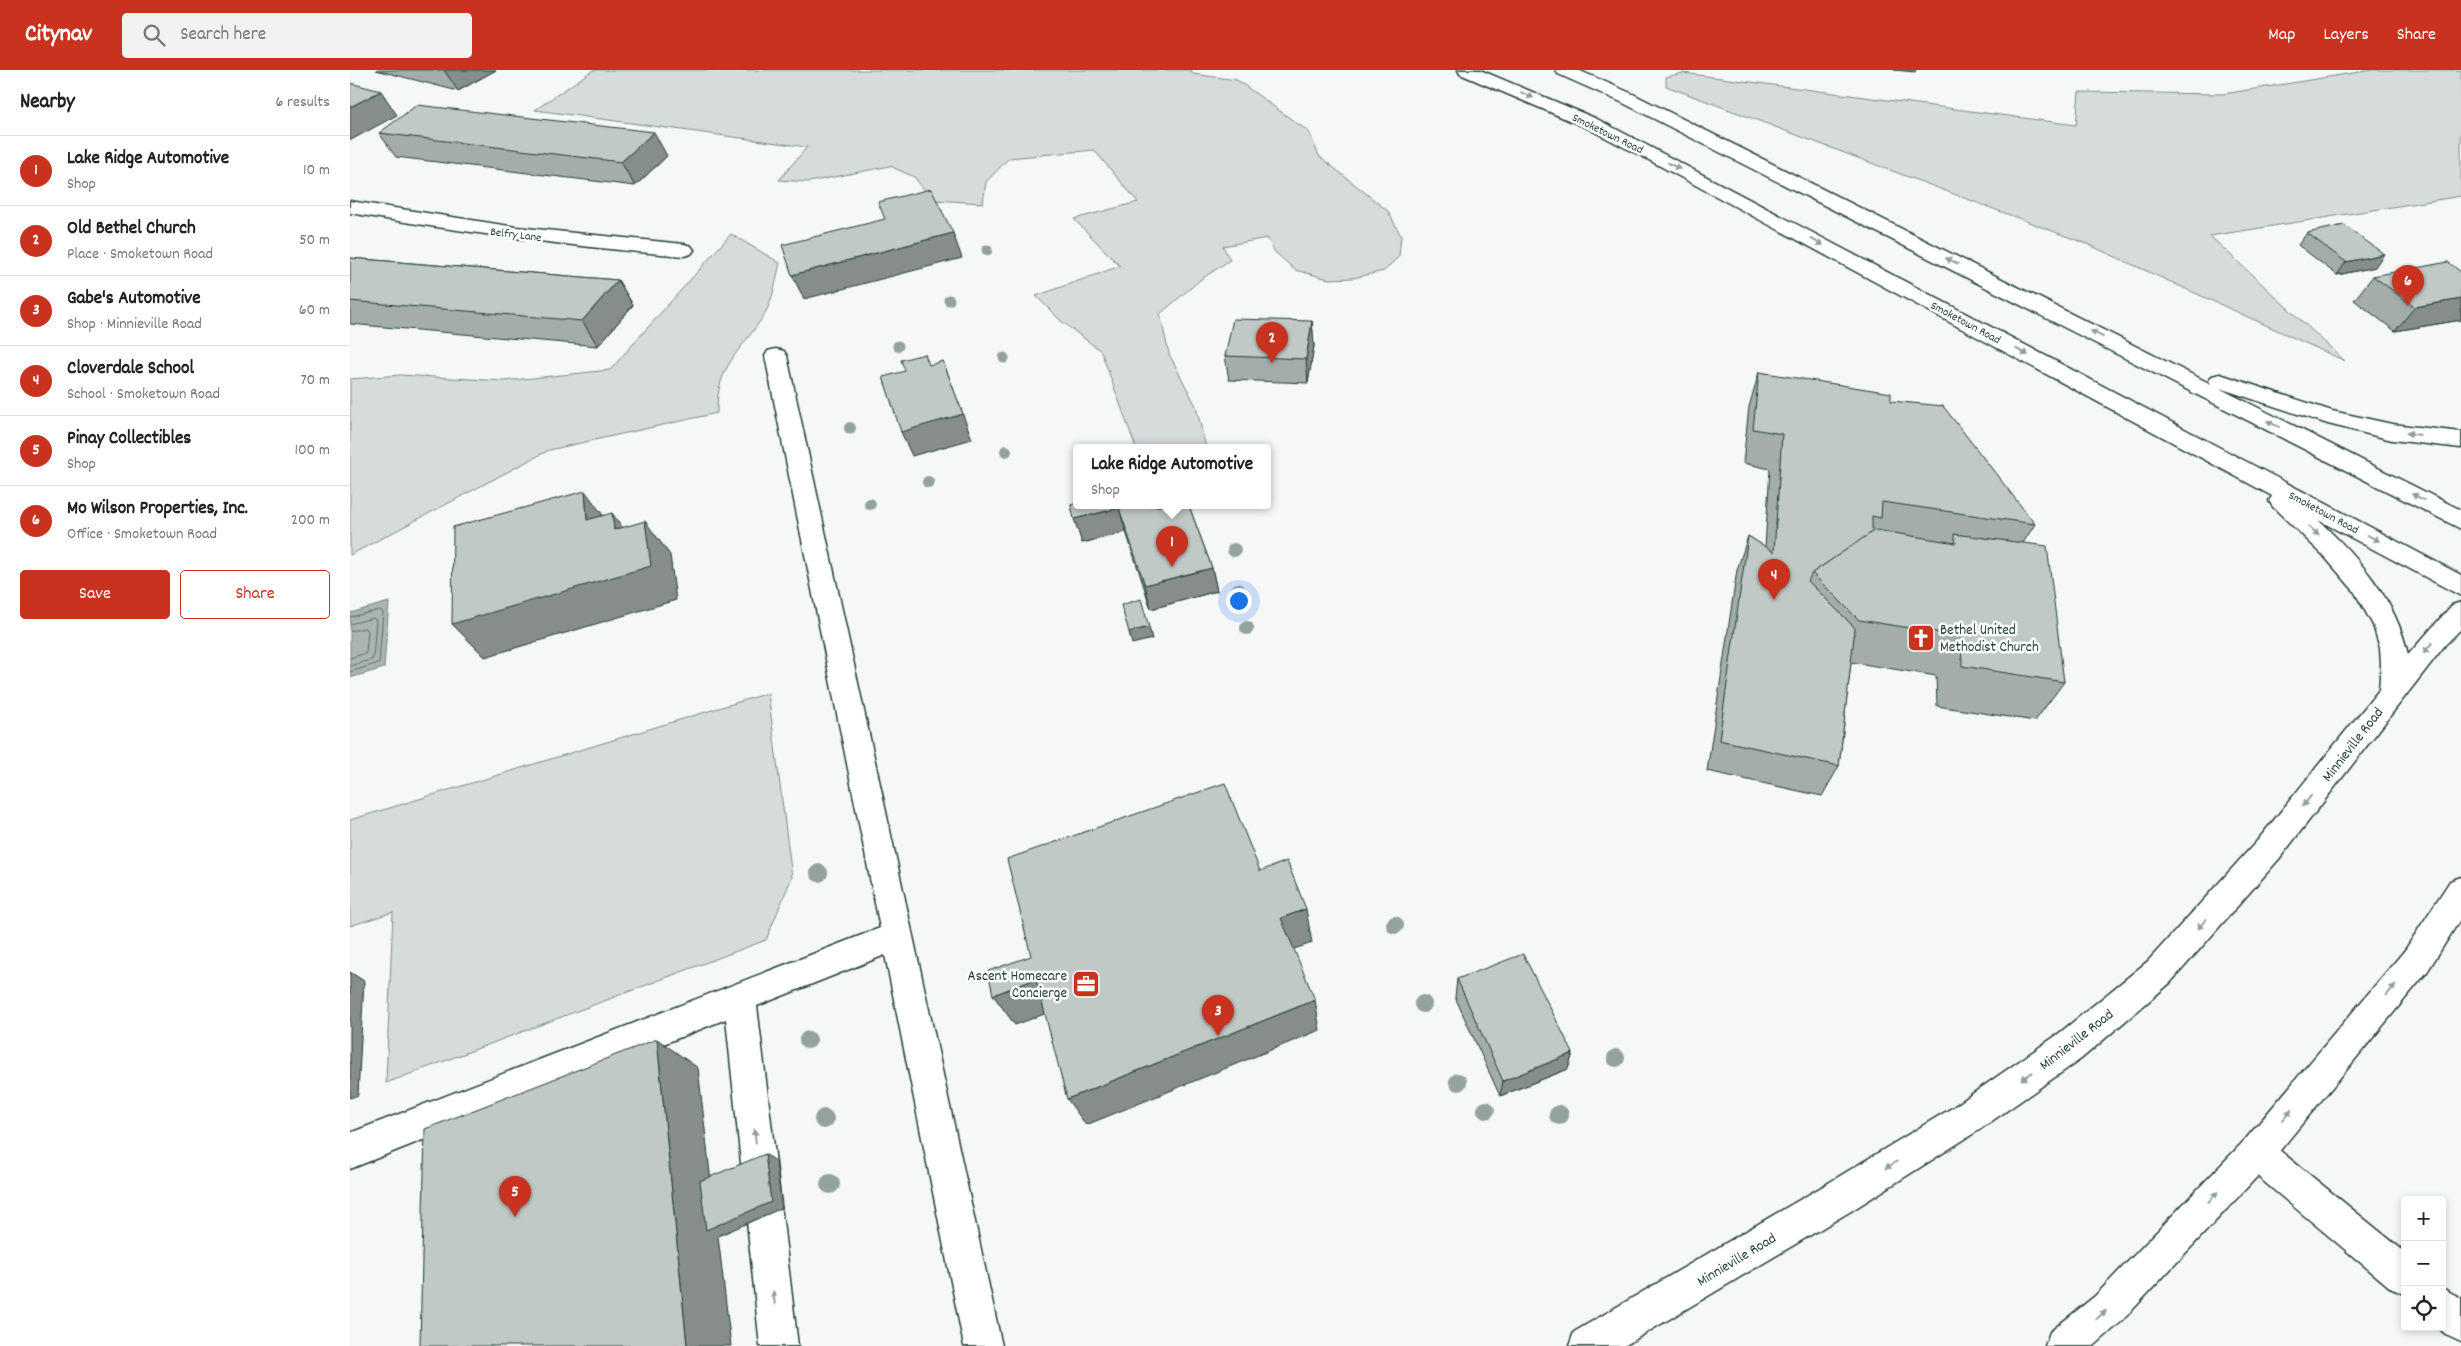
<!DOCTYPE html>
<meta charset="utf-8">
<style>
body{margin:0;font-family:Dekko,sans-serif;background:#f2f2f2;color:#222}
.controls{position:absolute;right:15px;bottom:15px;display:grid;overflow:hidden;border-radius:5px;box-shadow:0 2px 8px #0003}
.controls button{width:45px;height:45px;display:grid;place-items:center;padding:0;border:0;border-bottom:1px solid #e0e0e0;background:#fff;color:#222;font:25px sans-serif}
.you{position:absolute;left:888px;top:530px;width:18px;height:18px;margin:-12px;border:4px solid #fff;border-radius:50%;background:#1a73e8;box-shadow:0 0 0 8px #1a73e833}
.badge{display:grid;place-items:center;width:32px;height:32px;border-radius:50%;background:#c8321e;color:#fff;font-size:16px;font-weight:700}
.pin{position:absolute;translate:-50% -41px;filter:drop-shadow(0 1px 2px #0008)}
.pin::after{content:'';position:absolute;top:26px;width:18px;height:15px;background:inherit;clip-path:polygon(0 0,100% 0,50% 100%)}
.popup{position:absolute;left:723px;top:374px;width:198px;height:65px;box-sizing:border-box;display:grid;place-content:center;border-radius:5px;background:#fff;filter:drop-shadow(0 1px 4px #0005);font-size:16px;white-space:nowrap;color:#767676}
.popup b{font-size:19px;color:#222}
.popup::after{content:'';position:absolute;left:50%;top:100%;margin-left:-10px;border:10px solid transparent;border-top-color:#fff}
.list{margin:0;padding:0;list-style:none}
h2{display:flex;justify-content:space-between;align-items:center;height:65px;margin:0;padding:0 20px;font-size:21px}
h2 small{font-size:16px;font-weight:400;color:#767676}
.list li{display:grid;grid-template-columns:32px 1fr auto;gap:15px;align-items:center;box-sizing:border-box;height:70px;padding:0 20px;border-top:1px solid #e0e0e0}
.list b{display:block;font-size:19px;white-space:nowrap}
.list p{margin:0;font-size:16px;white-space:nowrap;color:#767676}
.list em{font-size:16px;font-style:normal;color:#767676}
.actions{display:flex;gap:10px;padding:15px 20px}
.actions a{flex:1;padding:11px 0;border:1px solid #c8321e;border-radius:5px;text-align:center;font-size:18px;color:#c8321e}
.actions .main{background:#c8321e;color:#fff}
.icon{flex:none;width:28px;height:28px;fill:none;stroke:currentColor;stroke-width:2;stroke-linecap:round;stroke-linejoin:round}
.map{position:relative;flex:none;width:2111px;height:1276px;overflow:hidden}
header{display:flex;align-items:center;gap:30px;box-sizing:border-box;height:70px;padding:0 25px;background:#c8321e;color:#fff}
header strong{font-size:24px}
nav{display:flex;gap:28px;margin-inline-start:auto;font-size:18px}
.search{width:350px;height:45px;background:#f2f2f2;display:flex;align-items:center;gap:12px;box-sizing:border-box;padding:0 18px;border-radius:5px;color:#767676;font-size:19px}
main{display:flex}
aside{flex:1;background:#fff}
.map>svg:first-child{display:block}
.green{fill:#d6dcdb;stroke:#7a8c88}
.water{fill:#aab5b1;stroke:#72857f}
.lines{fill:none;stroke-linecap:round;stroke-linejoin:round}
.shore{stroke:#576d66;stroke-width:1}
.minor-casing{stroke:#1f3d34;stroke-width:3}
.major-casing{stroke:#1f3d34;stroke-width:3}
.minor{fill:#fff;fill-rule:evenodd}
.major{fill:#fff;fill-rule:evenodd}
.tree{fill:#94a29e}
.wall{fill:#a5adaa;stroke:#1f3d34}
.shaded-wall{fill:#868d8b;stroke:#1f3d34}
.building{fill:#c0c9c6;stroke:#1f3d34}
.oneway{fill:#8f9e9a}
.labels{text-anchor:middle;stroke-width:5;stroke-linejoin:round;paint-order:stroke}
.far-street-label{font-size:12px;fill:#1f3d34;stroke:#fff}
.poi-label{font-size:15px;fill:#1f3d34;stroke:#fff;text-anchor:start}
.street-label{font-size:15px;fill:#1f3d34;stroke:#fff}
</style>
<header>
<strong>Citynav</strong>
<div class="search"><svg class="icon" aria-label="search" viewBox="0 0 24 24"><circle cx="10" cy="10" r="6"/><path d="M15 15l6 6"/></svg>Search here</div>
<nav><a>Map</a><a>Layers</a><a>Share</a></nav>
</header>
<main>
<aside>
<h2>Nearby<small>6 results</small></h2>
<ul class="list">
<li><span class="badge">1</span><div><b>Lake Ridge Automotive</b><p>Shop</p></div><em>10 m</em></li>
<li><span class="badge">2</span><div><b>Old Bethel Church</b><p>Place · Smoketown Road</p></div><em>50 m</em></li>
<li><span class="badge">3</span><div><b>Gabe's Automotive</b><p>Shop · Minnieville Road</p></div><em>60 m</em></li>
<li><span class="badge">4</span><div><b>Cloverdale School</b><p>School · Smoketown Road</p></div><em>70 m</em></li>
<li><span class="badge">5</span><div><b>Pinay Collectibles</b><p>Shop</p></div><em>100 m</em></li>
<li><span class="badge">6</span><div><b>Mo Wilson Properties, Inc.</b><p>Office · Smoketown Road</p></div><em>200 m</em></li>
</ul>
<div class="actions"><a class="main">Save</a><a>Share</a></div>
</aside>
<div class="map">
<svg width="2111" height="1276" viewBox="0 0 2111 1276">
<rect width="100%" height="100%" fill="#f6f7f7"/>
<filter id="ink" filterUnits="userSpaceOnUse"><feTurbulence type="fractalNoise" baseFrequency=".02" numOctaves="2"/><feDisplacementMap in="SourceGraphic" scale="10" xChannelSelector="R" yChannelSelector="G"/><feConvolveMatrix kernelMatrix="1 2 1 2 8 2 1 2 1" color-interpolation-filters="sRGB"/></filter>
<g filter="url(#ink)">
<g class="green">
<path d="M243 0H840L843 4 887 10 959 62 969 86 1038 141 1051 166 1049 186 1034 201 1003 208 979 209 945 200 925 182 917 168 873 176 880 190 850 210 810 244 819 284 846 336 856 378H786L751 281 711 251 686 226 770 196 724 149 788 132 744 80 659 88 636 112 633 133 583 130 564 107 540 96 459 112 429 110 457 77 185 40Z"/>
<path d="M2022 0H2111V126L1860 166 1995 291 1737 174 1316 16V7L1333 3 1726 55 1729 22 1873 24Z"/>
<path d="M381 164 430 193C426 209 423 231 414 245 391 282 366 295 367 343L199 380 0 485V309L50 305 154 311 260 300Z"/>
<path d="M418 623 442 807 416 870 36 1013 43 842 0 856V750Z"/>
</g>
<path class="water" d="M39 532 34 598 0 608V543Z"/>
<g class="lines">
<g class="shore">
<path d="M0 547 30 540 33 542 29 593 0 602"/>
<path d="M0 554 23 548 26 550 23 589 0 596"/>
<path d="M0 561 15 558 18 561 16 583 0 588"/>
</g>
<g class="minor-casing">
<g id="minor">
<path d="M0 131 166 157 334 174 341 176 344 180 341 184 334 186C222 177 111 162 0 143Z"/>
<path d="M426 279 434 281 437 286 652 1276H614L535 885 407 936 448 1276H410L376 949 0 1099V1063L530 858 415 286 418 281Z"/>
<path d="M1906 1065 1918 1071 2055 1182V1224L2042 1219 1894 1095 1888 1083 1894 1071Z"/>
<path d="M2092 1218 2111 1228V1272L2098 1266 2087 1257H2092Z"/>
</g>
</g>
<g class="major-casing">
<g id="major">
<path d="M1108 0H1130L1247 49 2111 505V526L1968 450C2007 486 2047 530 2058 585L2102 535 2111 532V559L2095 575 1929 789 1820 913 1731 989 1626 1062 1501 1141 1274 1276H1219L1224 1262 1475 1115 1602 1038 1707 965 1798 891 1907 771 2029 620 2031 595 2030 578 2023 555 2004 521 1973 485 1923 437 1919 431 1922 426 1299 90 1235 57 1110 4Z"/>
<path d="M1206 0H1228L1283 24 1861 314 1859 311 1862 306 1870 304 1982 341 2042 354 2111 362V378L2042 370 1978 354 1869 318 2111 440V459L1271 32 1208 4Z"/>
<path d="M2111 807V848L2077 902 1918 1095 1771 1252 1744 1276H1695L1700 1262 1745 1226 1894 1071 2055 880 2100 811Z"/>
</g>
</g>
<use href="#minor" class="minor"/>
<use href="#major" class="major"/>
</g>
<g class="tree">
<circle cx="637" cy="180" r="5.5"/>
<circle cx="599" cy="230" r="5.5"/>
<circle cx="548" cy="276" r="5.5"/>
<circle cx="654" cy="288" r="5.5"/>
<circle cx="500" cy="358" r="6"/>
<circle cx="656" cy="381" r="6"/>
<circle cx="578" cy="412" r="6"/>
<circle cx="520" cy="434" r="6"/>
<circle cx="884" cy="480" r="7"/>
<circle cx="888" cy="520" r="7"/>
<circle cx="897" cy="558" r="7"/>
<circle cx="469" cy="803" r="9"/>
<circle cx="1045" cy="855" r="9"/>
<circle cx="1073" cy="934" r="9"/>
<circle cx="458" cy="970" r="9"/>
<circle cx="1266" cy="988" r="9"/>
<circle cx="1108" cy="1012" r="9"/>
<circle cx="1136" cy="1040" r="9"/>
<circle cx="1209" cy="1045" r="10"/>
<circle cx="474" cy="1049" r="10"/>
<circle cx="480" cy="1114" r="10"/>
</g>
<g class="wall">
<path d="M26 0H146L108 21Z"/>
<path d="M1544 0H1566L1565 2Z"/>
<path d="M29 63 317 86 285 116 46 87Z"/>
<path d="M1957 163 2025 197 1987 205 1948 175Z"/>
<path d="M0 188 268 210 283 235 248 276 0 254Z"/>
<path d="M2111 202V250L2045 261 2004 230 2023 206Z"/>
<path d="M962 251 964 276 958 313 879 310 875 286Z"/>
<path d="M1409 302 1541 331 1685 454 1673 473 1714 612 1685 651 1587 636 1586 606 1501 592 1489 696 1472 726 1357 701 1387 500 1398 466 1415 477 1420 399 1393 393 1399 337Z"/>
<path d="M721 435 839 436 862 498 867 521 801 539 776 462 732 473Z"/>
<path d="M1107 909 1223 983 1218 999 1150 1026 1105 927Z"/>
</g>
<g class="shaded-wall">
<path d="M94 0H146L108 21Z"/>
<path d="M31 21 47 45 1 70 0 69V37Z"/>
<path d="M304 62 317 86 285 116 271 92Z"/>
<path d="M603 163 612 188 454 229 442 205Z"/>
<path d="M2034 184 2025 197 1987 205 1996 192Z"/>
<path d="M268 210 283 235 248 276 232 251Z"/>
<path d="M2111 229V250L2045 261 2065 237Z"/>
<path d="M962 251 964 276 958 313 956 289Z"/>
<path d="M593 291 622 369 562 386 551 362Z"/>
<path d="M235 421 261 456 237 450Z"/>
<path d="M769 438 776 462 732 473 724 449Z"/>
<path d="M262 443 288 478 264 460Z"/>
<path d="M295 451 320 485 326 530 135 587 102 554Z"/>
<path d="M862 498 867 521 801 539 795 515Z"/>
<path d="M799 557 802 569 782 574 779 562Z"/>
<path d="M956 839 962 873 938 881 931 848Z"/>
<path d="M0 902 14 911 8 1025 0 1028Z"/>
<path d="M686 909 705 940 665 955 643 925Z"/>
<path d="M965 930 970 960 736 1055 717 1029Z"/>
<path d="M307 969 348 998 366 1156 415 1084 426 1091 432 1138 368 1166 381 1276H337Z"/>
<path d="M1223 983 1218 999 1150 1026 1153 1011Z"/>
</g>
<g class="building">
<path d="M0 13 31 21 0 37Z"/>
<path d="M67 35 304 62 271 92 29 63Z"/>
<path d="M581 119 603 163 442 205 432 175 535 149 528 132Z"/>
<path d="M1994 155 2034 184 1996 192 1957 163Z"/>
<path d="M0 188 268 210 232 251 0 231Z"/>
<path d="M2098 192 2111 202V229L2065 237 2023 206Z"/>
<path d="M883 249 962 251 956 289 875 286Z"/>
<path d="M575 284 579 295 593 291 613 344 551 362 533 307 555 301 551 290Z"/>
<path d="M1409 302 1541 323V331L1593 336 1685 454 1532 432 1531 448 1522 446V463L1462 503 1458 511 1505 558 1489 696 1369 670 1398 466 1424 482 1432 364 1403 359Z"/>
<path d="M235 421 237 450 262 443 264 460 295 451 301 496 102 554 103 457Z"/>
<path d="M727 433V436H839L862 498 795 515 769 438 724 449 721 435Z"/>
<path d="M1525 460 1606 473 1604 464 1697 476 1714 612 1612 596 1611 566 1509 550 1462 503Z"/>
<path d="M791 529 799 557 779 562 771 535Z"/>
<path d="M875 713 910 801 937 791 956 839 931 848 965 930 717 1029 686 909 643 925 638 901 681 886 657 789Z"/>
<path d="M1173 884 1223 983 1153 1011 1107 909Z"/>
<path d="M307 969 337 1276H70L75 1059Z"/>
<path d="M415 1084 421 1132 356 1160 350 1111Z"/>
</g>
<defs><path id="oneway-solid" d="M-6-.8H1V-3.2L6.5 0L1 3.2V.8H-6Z" transform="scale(1.25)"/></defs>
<g class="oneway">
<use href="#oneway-solid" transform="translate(1177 25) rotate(24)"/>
<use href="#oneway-solid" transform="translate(1324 96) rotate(28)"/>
<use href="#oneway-solid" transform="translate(1467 172) rotate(28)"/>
<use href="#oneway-solid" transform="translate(1602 191) rotate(-154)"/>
<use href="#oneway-solid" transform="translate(1747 264) rotate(-153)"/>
<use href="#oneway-solid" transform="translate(1672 282) rotate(28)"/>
<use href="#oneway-solid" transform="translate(1923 354) rotate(-153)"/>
<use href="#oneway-solid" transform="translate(2063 364) rotate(-173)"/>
<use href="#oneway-solid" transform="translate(2068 427) rotate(-153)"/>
<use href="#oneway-solid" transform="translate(1964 461) rotate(43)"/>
<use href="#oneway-solid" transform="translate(2023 468) rotate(28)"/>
<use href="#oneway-solid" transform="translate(2078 578) rotate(128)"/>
<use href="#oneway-solid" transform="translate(1957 731) rotate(128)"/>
<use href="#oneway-solid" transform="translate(1852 854) rotate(132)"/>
<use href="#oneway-solid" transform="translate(2041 920) rotate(-50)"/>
<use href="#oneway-solid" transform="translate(1677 1006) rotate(146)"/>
<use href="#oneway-solid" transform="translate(1937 1045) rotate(-50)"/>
<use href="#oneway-solid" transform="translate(405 1066) rotate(-97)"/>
<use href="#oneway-solid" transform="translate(1541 1095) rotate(148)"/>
<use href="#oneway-solid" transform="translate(1863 1127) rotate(-47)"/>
<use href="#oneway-solid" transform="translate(424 1228) rotate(-97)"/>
<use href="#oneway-solid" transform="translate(1751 1245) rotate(-40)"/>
</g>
</g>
<defs>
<g id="church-square" transform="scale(1.4375)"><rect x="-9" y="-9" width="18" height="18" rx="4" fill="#c8321e" stroke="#fff"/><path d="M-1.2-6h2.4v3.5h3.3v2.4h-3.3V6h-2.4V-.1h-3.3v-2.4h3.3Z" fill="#fff"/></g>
<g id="office-square" transform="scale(1.4375)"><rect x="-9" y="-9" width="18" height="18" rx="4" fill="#c8321e" stroke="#fff"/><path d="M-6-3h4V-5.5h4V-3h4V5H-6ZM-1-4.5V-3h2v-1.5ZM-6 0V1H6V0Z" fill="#fff"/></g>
</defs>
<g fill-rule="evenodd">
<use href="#church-square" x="1571" y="568"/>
<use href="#office-square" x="736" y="914"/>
</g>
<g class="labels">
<g class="far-street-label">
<text transform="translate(1258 63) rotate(26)" y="4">Smoketown Road</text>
<text transform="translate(166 164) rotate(7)" y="4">Belfry Lane</text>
<text transform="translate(1616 252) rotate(28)" y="4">Smoketown Road</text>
<text transform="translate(1974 442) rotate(28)" y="4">Smoketown Road</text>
</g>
<g class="poi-label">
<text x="1590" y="564">Bethel United<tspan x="1590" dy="17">Methodist Church</tspan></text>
<text x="717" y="910" text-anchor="end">Ascent Homecare<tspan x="717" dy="17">Concierge</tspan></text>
</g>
<g class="street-label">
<text transform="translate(2002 674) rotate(-52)" y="5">Minnieville Road</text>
<text transform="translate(1726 969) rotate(-38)" y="5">Minnieville Road</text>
<text transform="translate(1386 1189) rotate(-31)" y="5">Minnieville Road</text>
</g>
</g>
</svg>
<div class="controls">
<button>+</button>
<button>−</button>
<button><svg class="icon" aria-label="locate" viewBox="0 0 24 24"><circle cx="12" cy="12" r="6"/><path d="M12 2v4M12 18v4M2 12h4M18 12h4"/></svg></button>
</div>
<div class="you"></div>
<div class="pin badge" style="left:822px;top:497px">1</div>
<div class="popup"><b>Lake Ridge Automotive</b>Shop</div>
<div class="pin badge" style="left:922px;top:293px">2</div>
<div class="pin badge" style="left:868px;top:966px">3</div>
<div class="pin badge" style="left:1424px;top:530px">4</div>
<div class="pin badge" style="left:165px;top:1147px">5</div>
<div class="pin badge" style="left:2058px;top:236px">6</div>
</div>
</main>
